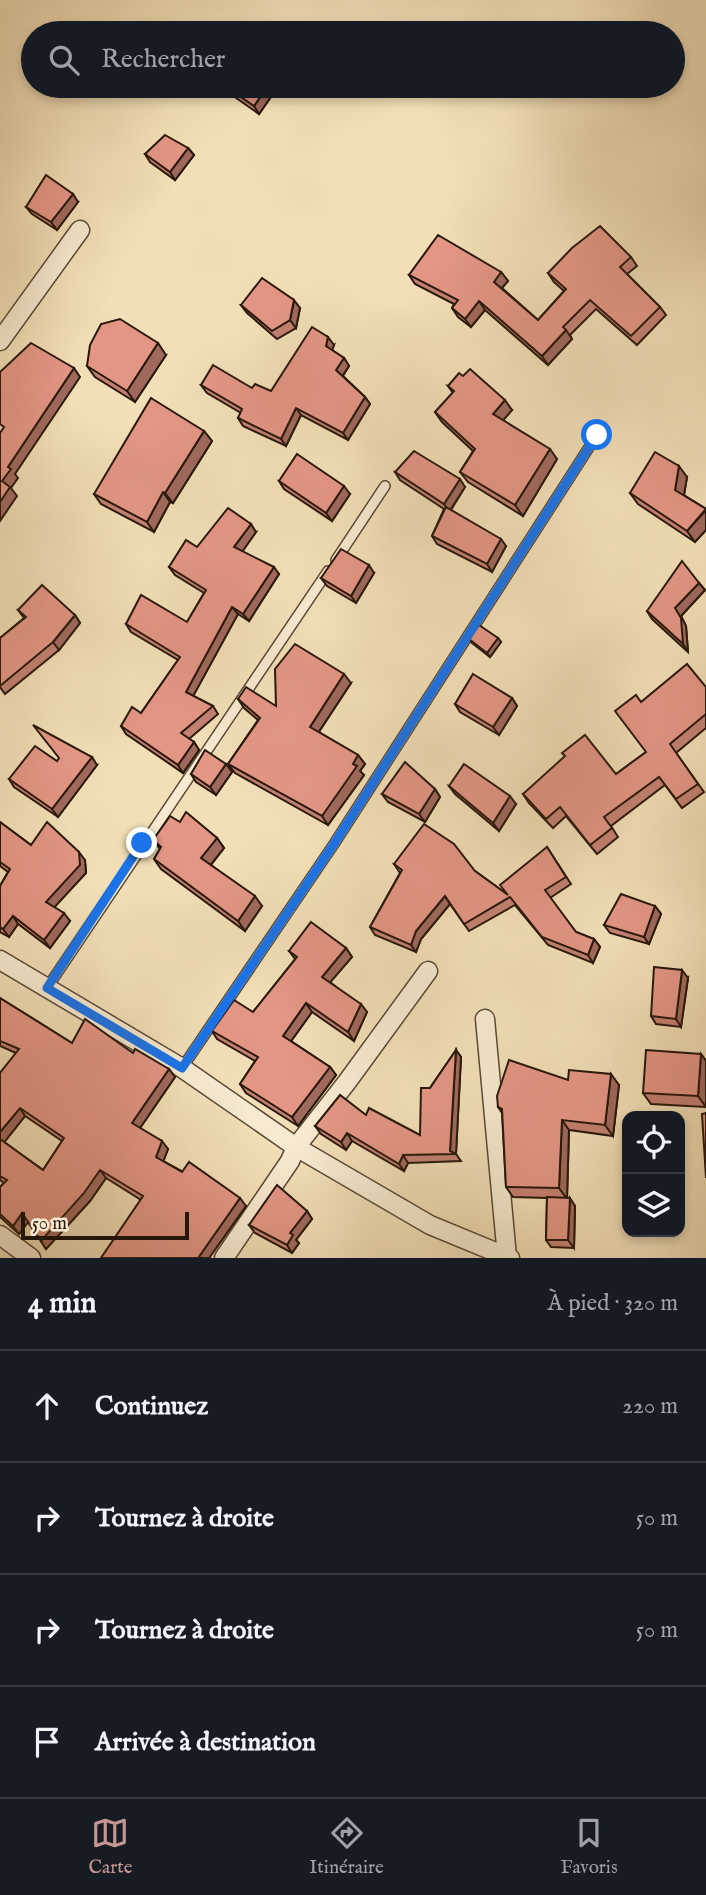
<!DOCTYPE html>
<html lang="fr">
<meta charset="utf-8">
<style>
body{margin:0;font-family:"IM FELL English",serif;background:#20242c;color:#f1f3f6}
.controls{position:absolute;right:21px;bottom:21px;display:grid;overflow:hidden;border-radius:14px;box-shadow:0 4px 10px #0003}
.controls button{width:63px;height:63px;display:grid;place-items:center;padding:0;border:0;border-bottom:2px solid #363941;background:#171b24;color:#f1f3f6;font:35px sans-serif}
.scale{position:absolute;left:21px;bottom:18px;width:168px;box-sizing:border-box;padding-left:7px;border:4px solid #28180c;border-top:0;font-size:19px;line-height:24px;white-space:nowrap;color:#28180c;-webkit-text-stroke:5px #f7ead0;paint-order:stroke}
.stop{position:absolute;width:21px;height:21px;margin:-16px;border:5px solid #1a73e8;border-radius:50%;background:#fff}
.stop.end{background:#1a73e8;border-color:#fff;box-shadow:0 2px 7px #0008}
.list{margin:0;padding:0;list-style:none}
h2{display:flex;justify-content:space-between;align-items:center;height:91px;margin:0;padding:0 28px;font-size:30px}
h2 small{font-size:23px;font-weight:400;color:#9ea1a6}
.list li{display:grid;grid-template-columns:46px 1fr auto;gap:21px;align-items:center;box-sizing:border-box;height:112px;padding:0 28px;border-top:2px solid #363941}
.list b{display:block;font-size:26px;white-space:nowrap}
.list em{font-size:23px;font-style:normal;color:#9ea1a6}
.icon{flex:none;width:38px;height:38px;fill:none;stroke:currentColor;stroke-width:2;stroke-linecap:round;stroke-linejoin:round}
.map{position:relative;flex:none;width:706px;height:1258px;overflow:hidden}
.search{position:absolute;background:#171b24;box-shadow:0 4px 10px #0003;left:21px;right:21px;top:21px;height:77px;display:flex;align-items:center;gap:18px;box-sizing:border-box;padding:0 24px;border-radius:38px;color:#9ea1a6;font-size:26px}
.sheet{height:539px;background:#171b24}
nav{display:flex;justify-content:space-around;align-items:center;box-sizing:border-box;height:98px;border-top:2px solid #363941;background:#171b24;font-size:19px;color:#9ea1a6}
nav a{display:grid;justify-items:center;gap:4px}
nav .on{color:#c59692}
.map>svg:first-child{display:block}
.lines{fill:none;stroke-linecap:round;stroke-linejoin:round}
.service-casing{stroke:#5a4a37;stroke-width:12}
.minor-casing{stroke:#5a4a37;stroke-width:21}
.service{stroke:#f7ead0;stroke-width:9}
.minor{stroke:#f7ead0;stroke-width:18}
.wall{fill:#c48172;stroke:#28180c;stroke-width:2;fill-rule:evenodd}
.shaded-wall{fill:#a0695d;stroke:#28180c;stroke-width:2}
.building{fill:#e49685;stroke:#28180c;stroke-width:2}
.route{stroke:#1a73e8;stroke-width:9}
</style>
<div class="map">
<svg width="706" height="1258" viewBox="0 0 706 1258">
<rect width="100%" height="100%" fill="#f2dfb7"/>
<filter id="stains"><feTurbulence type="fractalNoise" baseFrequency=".00286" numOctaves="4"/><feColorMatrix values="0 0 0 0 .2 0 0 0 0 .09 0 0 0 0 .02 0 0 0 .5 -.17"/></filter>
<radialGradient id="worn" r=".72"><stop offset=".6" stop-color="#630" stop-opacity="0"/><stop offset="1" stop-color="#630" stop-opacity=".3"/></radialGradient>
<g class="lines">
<g class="service-casing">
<g id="service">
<path d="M336 560 385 486"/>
<path d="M47 988 328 571"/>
<path d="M182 1068 334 844 597 435"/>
</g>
</g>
<g class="minor-casing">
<g id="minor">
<path d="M0 341 80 230"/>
<path d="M0 960 182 1068 296 1147 290 1161 224 1258"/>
<path d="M428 971 347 1082 296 1147 430 1225 510 1258"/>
<path d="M485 1019 507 1257"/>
<path d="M0 1235 31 1258"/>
</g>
</g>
<use href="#service" class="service"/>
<use href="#minor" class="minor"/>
</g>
<g class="wall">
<path d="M200 86H214L210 92Z"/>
<path d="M219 86H271L275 91 259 114Z"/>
<path d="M188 148 194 155 175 180 150 162 145 154Z"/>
<path d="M78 202 57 230 32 214 26 207Z"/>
<path d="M631 257 637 266 627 274 660 307 666 315 637 345 596 309 570 335 572 339 548 365 485 310 471 327 458 317 452 308 454 304 415 284 409 275 501 272 508 281 502 288 538 320 564 291 554 282 548 273Z"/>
<path d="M241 305 300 308 296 328 277 339 247 313Z"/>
<path d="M334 345 332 350 344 358 349 366 343 376 365 397 370 404 348 440 301 415 286 446 243 426 238 418 241 413 207 393 201 385 252 388 271 391Z"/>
<path d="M166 355 135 402 95 377 87 366Z"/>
<path d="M448 386 512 410 503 420 557 459 523 516 468 482 460 472 473 451 442 422 435 412 453 393Z"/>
<path d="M204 431 212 441 173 503 170 502 154 532 101 504 94 494Z"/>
<path d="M395 472 465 487 451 510 506 546 492 572 437 544 432 536 444 509 400 480Z"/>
<path d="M687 477 684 495 706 509V530L695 542 638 504 630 493Z"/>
<path d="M279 481 350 494 332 521 284 489Z"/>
<path d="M256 532 242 551 279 574 249 621 238 614 193 696 213 706 218 714 189 739 194 742 199 750 183 773 126 734 121 726 141 713 178 660 131 632 126 624 187 622 204 593 175 575 169 567 197 547Z"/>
<path d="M374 573 356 603 327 586 321 578Z"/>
<path d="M699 583 705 590 681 616 686 626 688 652 652 619 647 611Z"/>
<path d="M18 610 75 615 80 623 59 650 5 694 0 687V638L24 618Z"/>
<path d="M498 638 501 642 490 657 472 643 469 639Z"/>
<path d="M351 683 319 732 358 755 365 764 360 771 364 775 328 825 235 773 228 764 258 720 244 708 238 699 276 706Z"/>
<path d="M706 687V728L676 753 704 792 682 808 665 785 611 826 618 837 597 854 566 816 553 828 529 803 523 794 616 774 646 752 641 702Z"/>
<path d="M512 698 517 706 499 735 460 712 455 704Z"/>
<path d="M226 764 232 772 216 795 196 782 191 774Z"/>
<path d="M97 765 58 817 14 787 9 779Z"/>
<path d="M449 786 516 804 499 831 455 794Z"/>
<path d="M435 789 440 797 425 822 388 802 382 794Z"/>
<path d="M0 822 31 845 85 860 86 873 54 907 70 921 50 948 18 924 9 937 0 932V886L8 872 0 866Z"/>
<path d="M180 822 217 838 224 848 211 865 262 906 245 931 161 869 154 859 160 849 153 840Z"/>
<path d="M547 847 571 884 550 898 576 932 594 939 600 947 593 963 548 945 515 905 469 931 450 904 421 939 416 952 375 935 370 927 400 873 394 864 475 871 507 894Z"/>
<path d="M655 906 661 914 649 944 610 933 604 925Z"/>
<path d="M346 948 352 957 330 982 367 1012 354 1041 312 1012 291 1041 330 1067 336 1075 298 1126 246 1093 240 1084 255 1061 217 1039 212 1031 253 1012 295 959 289 951Z"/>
<path d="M688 978 681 1027 656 1024 651 1016Z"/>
<path d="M0 998 72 1043 133 1053 169 1069 175 1077 140 1128 168 1149 163 1161 246 1206 209 1258H101L141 1200 106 1178 90 1201 46 1249 28 1222 19 1234 0 1217V1187L4 1183 0 1180V1073L16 1053 0 1046ZM25 1116 62 1141 43 1170 4 1142Z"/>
<path d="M456 1050 461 1057 456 1154 461 1161 408 1163 404 1171 352 1141 346 1150 321 1134 315 1126 366 1115 420 1135 430 1088Z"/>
<path d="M701 1054 706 1061V1107L651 1104 643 1093Z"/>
<path d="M568 1080 619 1085 613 1136 569 1130 567 1198 575 1206 574 1248 551 1247 546 1240 547 1198 513 1197 506 1187 502 1113 498 1107Z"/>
<path d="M307 1211 312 1219 296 1240 299 1243 292 1253 255 1233 249 1225Z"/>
</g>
<g class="shaded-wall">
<path d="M206 86H214L210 92Z"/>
<path d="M268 86H271L275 91 259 114 254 106Z"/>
<path d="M188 148 194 155 175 180 170 172Z"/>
<path d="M73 194 78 202 57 230 51 222Z"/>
<path d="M501 272 508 281 500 290 494 282Z"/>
<path d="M294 300 300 308 296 328 290 320Z"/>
<path d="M479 301 485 310 471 327 465 319Z"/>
<path d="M566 330 572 339 548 365 542 356Z"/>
<path d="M328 337 334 345 331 354 326 346Z"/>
<path d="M158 343 166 355 135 402 127 391Z"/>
<path d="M344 358 349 366 341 378 336 370Z"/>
<path d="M74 368 80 377 15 474 18 478 11 488 17 496 0 521V502L2 481 8 467Z"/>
<path d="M365 397 370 404 348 440 343 433Z"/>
<path d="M505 400 512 410 500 424 493 414Z"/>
<path d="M296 408 301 415 286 446 281 439Z"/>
<path d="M204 431 212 441 173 503 165 493Z"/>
<path d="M550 449 557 459 523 516 515 505Z"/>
<path d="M679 466 687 477 683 501 675 490Z"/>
<path d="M460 479 465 487 449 512 444 504Z"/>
<path d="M344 486 350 494 332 521 326 513Z"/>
<path d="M163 492 170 502 154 532 147 522Z"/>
<path d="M706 510V530L695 542 687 531Z"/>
<path d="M251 524 256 532 240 555 234 547Z"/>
<path d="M501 539 506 546 492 572 487 564Z"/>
<path d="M369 565 374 573 356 603 351 596Z"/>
<path d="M274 567 279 574 249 621 243 614Z"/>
<path d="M699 583 705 590 681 616 686 626 688 652 683 644 675 608Z"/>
<path d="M232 607 238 614 191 700 186 692Z"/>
<path d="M75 615 80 623 59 650 53 642Z"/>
<path d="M498 638 501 642 490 657 487 653Z"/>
<path d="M344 674 351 683 316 736 310 727Z"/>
<path d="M512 698 517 706 499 735 493 727Z"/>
<path d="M194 742 199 750 183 773 178 765Z"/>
<path d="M358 755 365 764 360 771 364 775 328 825 322 816Z"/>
<path d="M92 757 97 765 58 817 52 809Z"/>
<path d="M226 764 232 772 216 795 210 787Z"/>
<path d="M435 789 440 797 425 822 419 814Z"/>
<path d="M510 796 516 804 499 831 493 823Z"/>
<path d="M217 838 224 848 208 868 201 858Z"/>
<path d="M79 852 85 860 86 873 52 910 46 902Z"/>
<path d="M255 896 262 906 245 931 238 921Z"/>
<path d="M445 896 450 904 421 939 416 952 411 945 416 931Z"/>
<path d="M655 906 661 914 649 944 644 937Z"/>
<path d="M64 913 70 921 50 948 44 940Z"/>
<path d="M13 916 18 924 9 937 3 929Z"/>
<path d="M594 939 600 947 593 963 588 955Z"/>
<path d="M346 948 352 957 328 985 322 977Z"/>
<path d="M682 970 688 978 681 1027 676 1019Z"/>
<path d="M306 1003 312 1012 289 1044 283 1036Z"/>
<path d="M361 1004 367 1012 354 1041 348 1032Z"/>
<path d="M456 1050 461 1057 456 1154 450 1151Z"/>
<path d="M701 1054 706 1061V1107L698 1096Z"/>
<path d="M330 1067 336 1075 298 1126 292 1117Z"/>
<path d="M169 1069 175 1077 138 1131 132 1123Z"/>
<path d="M611 1074 619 1085 613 1136 605 1125Z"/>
<path d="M20 1108 25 1116 2 1145 0 1142V1132Z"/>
<path d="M562 1120 569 1130 567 1199 559 1188Z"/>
<path d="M347 1133 352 1141 346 1150 341 1142Z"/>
<path d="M162 1141 168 1149 162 1165 156 1157Z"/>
<path d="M403 1155 408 1163 404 1171 399 1164Z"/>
<path d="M100 1170 106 1178 90 1201 46 1249 41 1241Z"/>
<path d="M240 1198 246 1206 209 1258H198Z"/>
<path d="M570 1198 575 1206 574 1248 568 1240Z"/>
<path d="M307 1211 312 1219 296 1240 299 1243 292 1253 287 1245 290 1233Z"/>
<path d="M22 1213 28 1222 19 1234 13 1226Z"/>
</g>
<g class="building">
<path d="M225 86H268L254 106Z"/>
<path d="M165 135 188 148 170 172 145 154Z"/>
<path d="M46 175 73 194 51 222 26 207Z"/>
<path d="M600 226 631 257 620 267 660 307 631 336 590 300 563 327 566 330 542 356 479 301 465 319 452 308 458 300 409 275 438 235 501 272 494 282 538 320 566 289 548 273 572 248Z"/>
<path d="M262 278 294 300 290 320 272 331 241 305Z"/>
<path d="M120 319 158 343 127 391 87 366 90 345 101 324Z"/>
<path d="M312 327 328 337 326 346 344 358 336 370 365 397 343 433 296 408 281 439 238 418 242 409 201 385 213 365 252 388 255 384 271 391Z"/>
<path d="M31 343 74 368 8 467 11 469 2 481 10 487 0 502V433L4 427 0 424V372Z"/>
<path d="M470 369 505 400 493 414 550 449 515 505 460 472 475 449 435 412 454 391 448 386 459 373 463 376Z"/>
<path d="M151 398 204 431 165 493 163 492 147 522 94 494Z"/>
<path d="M414 451 460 479 444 504 395 472Z"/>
<path d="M655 452 679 466 675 490 706 509 687 531 630 493Z"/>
<path d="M297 454 344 486 326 513 279 481Z"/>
<path d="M446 507 501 539 487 564 432 536Z"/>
<path d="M228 508 251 524 234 547 274 567 243 614 232 607 186 692 213 706 181 733 194 742 178 765 121 726 132 707 141 713 180 657 126 624 141 595 187 622 206 590 169 567 186 540 197 547Z"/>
<path d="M341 549 369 565 351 596 321 578Z"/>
<path d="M682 561 699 583 675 608 681 618 683 644 647 611Z"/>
<path d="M42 585 75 615 53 642 0 686V638L26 617 18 610Z"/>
<path d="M479 625 498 638 487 653 469 639Z"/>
<path d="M295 644 344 674 310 727 358 755 353 764 357 766 322 816 228 764 260 718 238 699 246 687 276 706 275 669Z"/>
<path d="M687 664 706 687V714L670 744 698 784 676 799 659 777 604 817 612 828 590 845 560 807 546 819 523 794 565 756 562 753 585 735 616 774 646 752 615 711 636 695 641 702Z"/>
<path d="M473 674 512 698 493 727 455 704Z"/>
<path d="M33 725 92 757 52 809 9 779 35 746 57 761 59 758Z"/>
<path d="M205 750 226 764 210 787 191 774Z"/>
<path d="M405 762 435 789 419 814 382 794Z"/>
<path d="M464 764 510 796 493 823 449 786Z"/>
<path d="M186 812 217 838 201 858 255 896 238 921 154 859 161 847 153 840 170 816 180 822Z"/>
<path d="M0 822 31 845 47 822 79 852 80 865 46 902 64 913 44 940 13 916 3 929 0 927V886L10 869 0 862Z"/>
<path d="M424 824 454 844 475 871 508 895 500 885 547 847 566 877 545 890 576 932 594 939 588 955 542 937 510 897 464 924 445 896 416 931 411 945 370 927 402 870 394 864Z"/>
<path d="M621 894 655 906 644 937 604 925Z"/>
<path d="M311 922 346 948 322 977 361 1004 348 1032 306 1003 283 1036 330 1067 292 1117 240 1084 258 1057 212 1031 234 1000 253 1012 297 957 289 951Z"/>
<path d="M654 967 682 970 676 1019 651 1016Z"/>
<path d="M0 998 72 1043 85 1019 133 1053 135 1049 169 1069 132 1123 162 1141 156 1157 182 1172 189 1162 240 1198 198 1258H101L143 1196 100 1170 84 1193 41 1241 22 1213 13 1226 0 1214V1187L7 1180 0 1176V1139L43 1170 64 1138 20 1108 0 1132V1073L19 1049 0 1041Z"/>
<path d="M456 1050 450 1151 455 1154 403 1155 399 1164 347 1133 341 1142 315 1126 340 1095 366 1115 369 1108 420 1135 421 1088H430Z"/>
<path d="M646 1050 701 1054 698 1096 643 1093Z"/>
<path d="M509 1060 568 1080 569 1070 611 1074 605 1125 562 1120 559 1188 506 1187 502 1109 498 1107 497 1096Z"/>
<path d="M706 1113V1178L702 1114Z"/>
<path d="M277 1185 307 1211 290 1233 293 1235 287 1245 249 1225Z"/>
<path d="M547 1197 570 1198 568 1240H546Z"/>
</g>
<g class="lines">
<path class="route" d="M142 843 47 988 182 1068 334 844 597 435"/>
</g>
<rect width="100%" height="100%" filter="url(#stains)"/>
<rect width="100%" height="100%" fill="url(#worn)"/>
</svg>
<div class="controls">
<button><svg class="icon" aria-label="locate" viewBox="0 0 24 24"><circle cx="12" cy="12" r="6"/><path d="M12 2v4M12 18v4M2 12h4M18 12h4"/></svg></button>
<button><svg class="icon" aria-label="layers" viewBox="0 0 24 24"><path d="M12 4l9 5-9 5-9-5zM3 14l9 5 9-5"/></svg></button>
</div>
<div class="scale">50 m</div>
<div class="stop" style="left:597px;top:435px"></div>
<div class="stop end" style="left:142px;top:843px"></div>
<div class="search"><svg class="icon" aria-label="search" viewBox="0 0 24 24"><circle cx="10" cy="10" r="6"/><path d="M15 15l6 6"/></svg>Rechercher</div>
</div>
<section class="sheet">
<h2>4 min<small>À pied · 320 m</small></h2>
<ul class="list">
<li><svg class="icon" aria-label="ahead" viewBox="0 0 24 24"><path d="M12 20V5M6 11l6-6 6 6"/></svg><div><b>Continuez</b></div><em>220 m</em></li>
<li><svg class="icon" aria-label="right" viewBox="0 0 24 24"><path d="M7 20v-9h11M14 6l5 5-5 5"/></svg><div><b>Tournez à droite</b></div><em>50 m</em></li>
<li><svg class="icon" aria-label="right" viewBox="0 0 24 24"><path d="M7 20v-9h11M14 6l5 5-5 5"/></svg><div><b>Tournez à droite</b></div><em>50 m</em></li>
<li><svg class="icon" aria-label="arrive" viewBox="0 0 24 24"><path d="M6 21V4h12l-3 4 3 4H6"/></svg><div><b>Arrivée à destination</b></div></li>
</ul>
</section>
<nav>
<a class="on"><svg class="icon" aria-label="map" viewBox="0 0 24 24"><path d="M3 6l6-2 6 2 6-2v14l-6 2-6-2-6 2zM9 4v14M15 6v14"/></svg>Carte</a>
<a><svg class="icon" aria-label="directions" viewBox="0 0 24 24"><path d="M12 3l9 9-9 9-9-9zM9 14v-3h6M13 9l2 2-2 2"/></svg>Itinéraire</a>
<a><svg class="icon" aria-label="saved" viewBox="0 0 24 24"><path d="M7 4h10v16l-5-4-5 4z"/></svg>Favoris</a>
</nav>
